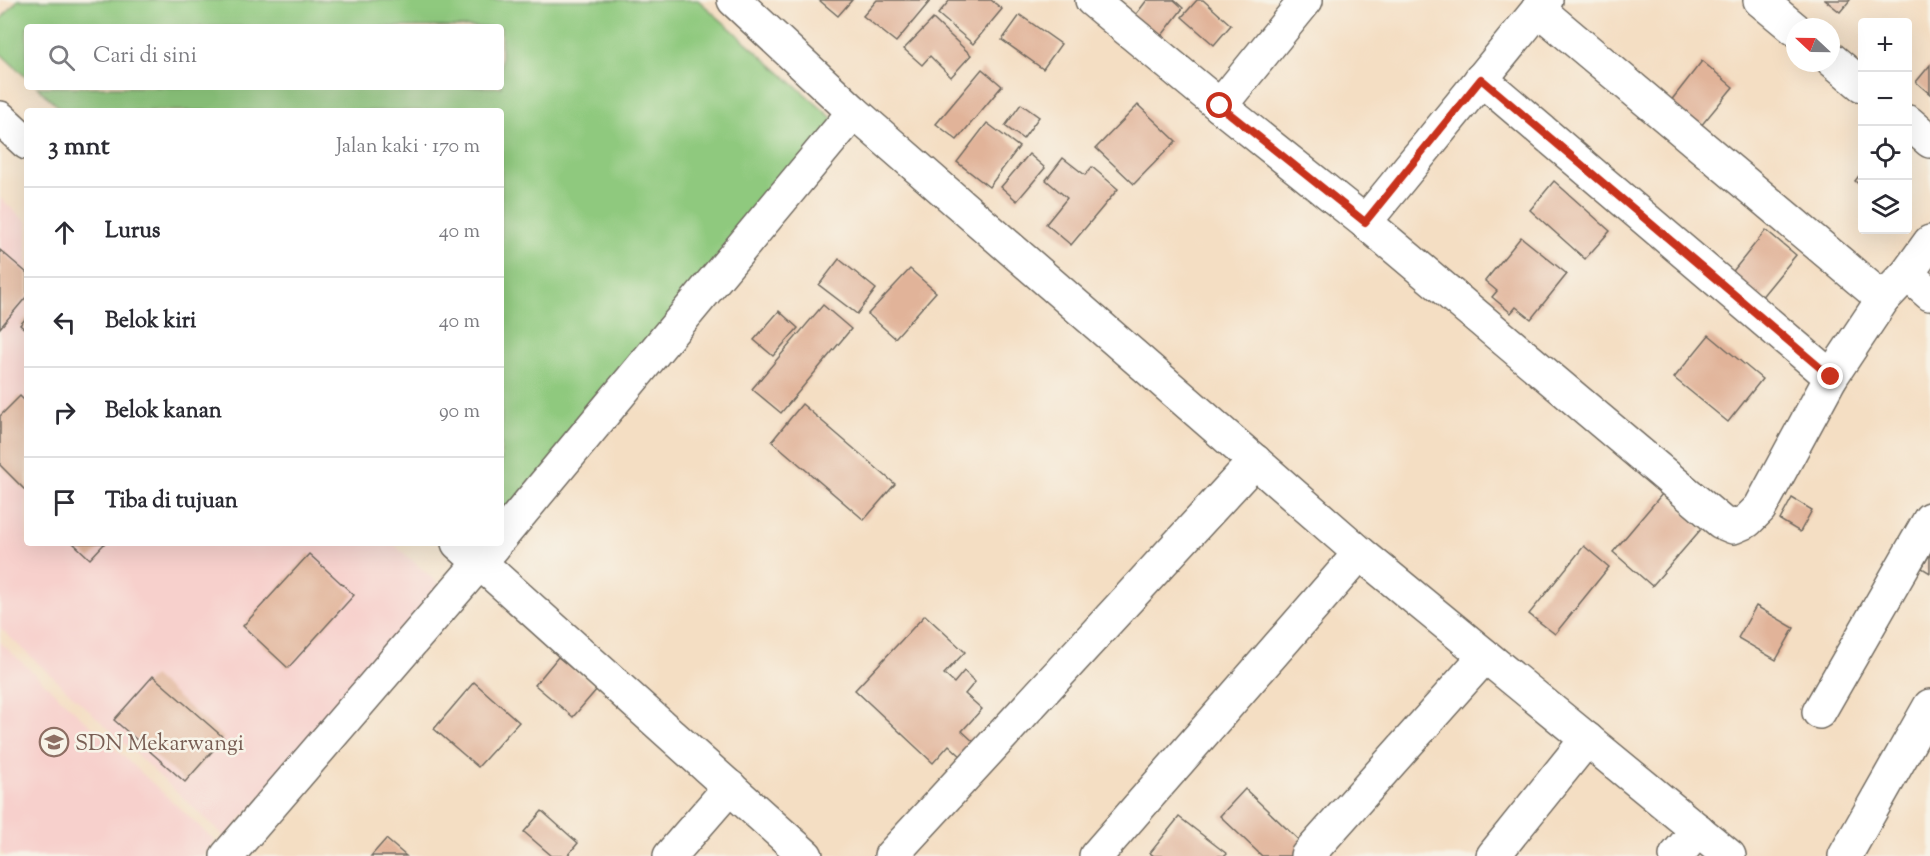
<!DOCTYPE html>
<html lang="id">
<meta charset="utf-8">
<style>
body{margin:0;font-family:"Sorts Mill Goudy",serif;background:#f7f7f7;color:#2b2b33}
.controls{position:absolute;right:18px;top:18px;display:grid;overflow:hidden;border-radius:6px;box-shadow:0 6px 24px #0002}
.controls button{width:54px;height:54px;display:grid;place-items:center;padding:0;border:0;border-bottom:2px solid #e1e1e2;background:#fff;color:#2b2b33;font:30px sans-serif}
.compass{position:absolute;left:1786px;top:18px;width:54px;height:54px;border-radius:50%;background:#fff;box-shadow:0 6px 24px #0002;rotate:292deg}
.stop{position:absolute;width:18px;height:18px;margin:-14px;border:4px solid #c8321e;border-radius:50%;background:#fff}
.stop.end{background:#c8321e;border-color:#fff;box-shadow:0 2px 6px #0008}
.list{margin:0;padding:0;list-style:none}
h2{display:flex;justify-content:space-between;align-items:center;height:78px;margin:0;padding:0 24px;font-size:26px}
h2 small{font-size:20px;font-weight:400;color:#7c7c81}
.list li{display:grid;grid-template-columns:39px 1fr auto;gap:18px;align-items:center;box-sizing:border-box;height:90px;padding:0 24px;border-top:2px solid #e1e1e2}
.list b{display:block;font-size:22px;white-space:nowrap}
.list em{font-size:20px;font-style:normal;color:#7c7c81}
.icon{flex:none;width:33px;height:33px;fill:none;stroke:currentColor;stroke-width:2;stroke-linecap:round;stroke-linejoin:round}
.map{position:relative;flex:none;width:1930px;height:856px;overflow:hidden}
.search{position:absolute;background:#fff;box-shadow:0 6px 24px #0002;left:24px;top:24px;width:480px;height:66px;display:flex;align-items:center;gap:15px;box-sizing:border-box;padding:0 21px;border-radius:6px;color:#7c7c81;font-size:22px}
.panel{position:absolute;background:#fff;box-shadow:0 6px 24px #0002;left:24px;top:108px;width:480px;height:438px;border-radius:6px}
.map>svg:first-child{display:block}
.built{fill:#f7d0cc}
.green{fill:#8fc97e;stroke:#5d7a54;stroke-width:1.5}
.building{fill:#e1b399}
.lines{fill:none;stroke-linecap:round;stroke-linejoin:round}
.street-casing{stroke:#716a60;stroke-width:36}
.street{stroke:#fff;stroke-width:33}
.route{stroke:#c8321e;stroke-width:8}
.labels{text-anchor:middle;stroke-width:5;stroke-linejoin:round;paint-order:stroke}
.education-label{font-size:22px;fill:#785e54;stroke:#f7f3e8;text-anchor:start}
</style>
<div class="map">
<svg width="1930" height="856" viewBox="0 0 1930 856">
<rect width="100%" height="100%" fill="#f7f3e8"/>
<filter id="ink" filterUnits="userSpaceOnUse"><feTurbulence type="fractalNoise" baseFrequency=".0167" numOctaves="2"/><feDisplacementMap in="SourceGraphic" scale="12" xChannelSelector="R" yChannelSelector="G"/><feConvolveMatrix kernelMatrix="1 2 1 2 8 2 1 2 1" color-interpolation-filters="sRGB"/></filter>
<filter id="wash" filterUnits="userSpaceOnUse"><feTurbulence type="fractalNoise" baseFrequency=".008" numOctaves="4" result="noise"/><feDisplacementMap in="SourceGraphic" scale="24" xChannelSelector="R" yChannelSelector="G"/><feGaussianBlur stdDeviation="1.35" result="paint"/><feColorMatrix in="noise" values="0 0 0 0 0 0 0 0 0 0 0 0 0 0 0 0 0 1.4 0 .05"/><feComposite in="paint" operator="in"/></filter>
<g filter="url(#wash)">
<rect width="100%" height="100%" fill="#f4dec3"/>
<g class="built">
<path d="M0 198 27 222V543H392L446 590 225 837 0 628Z"/>
<path d="M0 642 215 841 203 856H5L0 851Z"/>
</g>
<path class="green" d="M18 0H698L839 124 514 520 501 508V111H63L37 87H501V27H27V78L0 53V20Z"/>
<g id="blocks">
<g class="building">
<path d="M819 0H852L838 16Z"/>
<path d="M877 0H931L896 42 863 16Z"/>
<path d="M950 0H991L1002 9 973 44 938 14Z"/>
<path d="M1147 0H1174L1183 8 1160 38 1134 17Z"/>
<path d="M1197 0H1203L1231 25 1214 45 1182 17Z"/>
<path d="M1825 0H1850L1840 12Z"/>
<path d="M1020 15 1061 44 1043 69 1002 40Z"/>
<path d="M933 19 971 55 951 77 930 56 922 65 904 49Z"/>
<path d="M1702 61 1733 87 1700 127 1670 102Z"/>
<path d="M1930 65V94L1916 82Z"/>
<path d="M982 69 1002 86 957 140 936 124Z"/>
<path d="M1021 104 1039 117 1023 139 1005 126Z"/>
<path d="M1138 105 1176 141 1134 184 1096 148Z"/>
<path d="M987 123 1019 147 989 187 957 162Z"/>
<path d="M1029 154 1045 168 1017 201 1001 187Z"/>
<path d="M1063 158 1085 175 1092 167 1118 189 1071 245 1046 224 1067 198 1046 180Z"/>
<path d="M1862 172V187L1855 181Z"/>
<path d="M1554 181 1610 231 1585 259 1530 210Z"/>
<path d="M1766 230 1796 255 1760 299 1730 275Z"/>
<path d="M1521 237 1567 274 1531 319 1516 307 1511 313 1492 297 1497 291 1485 281Z"/>
<path d="M0 250 27 273V296L0 328Z"/>
<path d="M839 259 876 289 857 314 819 285Z"/>
<path d="M910 269 936 292 895 338 868 314Z"/>
<path d="M823 305 851 329 781 413 752 389Z"/>
<path d="M779 311 798 328 773 356 754 340Z"/>
<path d="M27 317V331L20 325Z"/>
<path d="M1709 335 1762 379 1728 422 1674 378Z"/>
<path d="M20 396 27 403V489L25 490 0 465V416Z"/>
<path d="M802 404 895 484 864 520 772 441Z"/>
<path d="M1662 494 1702 528 1652 586 1613 552Z"/>
<path d="M1792 498 1812 510 1800 532 1780 520Z"/>
<path d="M73 543H105L90 559Z"/>
<path d="M1584 546 1609 567 1555 634 1529 614Z"/>
<path d="M309 554 354 595 288 668 243 626Z"/>
<path d="M1930 554V573L1922 568Z"/>
<path d="M1756 606 1794 628 1776 660 1738 638Z"/>
<path d="M925 615 965 652 944 674 954 683 964 671 975 682 965 694 982 709 962 731 978 746 965 760 949 745 933 763 855 690Z"/>
<path d="M558 657 597 689 573 717 535 685Z"/>
<path d="M153 676 224 738 185 782 114 720Z"/>
<path d="M474 682 519 722 478 767 434 729Z"/>
<path d="M1245 789 1305 846 1296 856H1262L1220 816Z"/>
<path d="M542 811 578 843 567 856H552L524 832Z"/>
<path d="M1179 817 1227 854 1225 856H1154L1150 853Z"/>
<path d="M386 839 406 856H371Z"/>
</g>
</g>
</g>
<g filter="url(#ink)">
<use href="#blocks" fill-opacity="0" stroke="#716a60" stroke-width="1.5"/>
<g class="lines">
<g class="street-casing">
<g id="street">
<path d="M734 0 854 112 1360 553 1729 856"/>
<path d="M1092 0 1220 106 1365 222 1721 522 1733 527 1747 521 1760 508 1831 377 1883 299 1907 274 1930 242"/>
<path d="M1760 0 1795 29"/>
<path d="M1538 9 1883 299"/>
<path d="M1831 59 1862 85"/>
<path d="M1481 79 1831 377"/>
<path d="M1220 106 1306 0"/>
<path d="M0 118 27 143"/>
<path d="M1908 122 1930 141"/>
<path d="M1365 222 1546 0"/>
<path d="M1907 274 1930 294"/>
<path d="M501 537 854 112"/>
<path d="M458 543 806 856"/>
<path d="M1819 712 1930 519"/>
<path d="M227 856 494 546"/>
<path d="M670 856 730 787"/>
<path d="M891 856 1255 461"/>
<path d="M1096 856 1360 553"/>
<path d="M1307 856 1485 656"/>
<path d="M1493 856 1587 739"/>
<path d="M1676 856 1698 830"/>
<path d="M1845 856 1930 706"/>
</g>
</g>
<use href="#street" class="street"/>
</g>
</g>
<g class="lines" filter="url(#ink)">
<path class="route" d="M1220 106 1365 222 1481 79 1831 377"/>
</g>
<defs>
<g id="school-ring" transform="scale(1.5)"><circle r="9.5" fill="#f7f3e8" stroke="#8d6e63" stroke-width="1.5"/><path d="M0-5L7-2L0 1L-7-2ZM-4 1L0 2.5L4 1V4Q0 6-4 4Z" fill="#8d6e63"/></g>
</defs>
<g fill-rule="evenodd">
<use href="#school-ring" x="54" y="742"/>
</g>
<g class="labels">
<g class="education-label">
<text x="75" y="750">SDN Mekarwangi</text>
</g>
</g>
</svg>
<div class="controls">
<button>+</button>
<button>−</button>
<button><svg class="icon" aria-label="locate" viewBox="0 0 24 24"><circle cx="12" cy="12" r="6"/><path d="M12 2v4M12 18v4M2 12h4M18 12h4"/></svg></button>
<button><svg class="icon" aria-label="layers" viewBox="0 0 24 24"><path d="M12 4l9 5-9 5-9-5zM3 14l9 5 9-5"/></svg></button>
</div>
<svg class="compass" viewBox="-18 -18 36 36"><path d="M0-13l5 13h-10z" fill="#e53935"/><path d="M0 13l5-13h-10z" fill="#7c7c81"/></svg>
<div class="stop" style="left:1220px;top:106px"></div>
<div class="stop end" style="left:1831px;top:377px"></div>
<div class="search"><svg class="icon" aria-label="search" viewBox="0 0 24 24"><circle cx="10" cy="10" r="6"/><path d="M15 15l6 6"/></svg>Cari di sini</div>
<section class="panel">
<h2>3 mnt<small>Jalan kaki · 170 m</small></h2>
<ul class="list">
<li><svg class="icon" aria-label="ahead" viewBox="0 0 24 24"><path d="M12 20V5M6 11l6-6 6 6"/></svg><div><b>Lurus</b></div><em>40 m</em></li>
<li><svg class="icon" aria-label="left" viewBox="0 0 24 24"><path d="M17 20v-9H6M10 6l-5 5 5 5"/></svg><div><b>Belok kiri</b></div><em>40 m</em></li>
<li><svg class="icon" aria-label="right" viewBox="0 0 24 24"><path d="M7 20v-9h11M14 6l5 5-5 5"/></svg><div><b>Belok kanan</b></div><em>90 m</em></li>
<li><svg class="icon" aria-label="arrive" viewBox="0 0 24 24"><path d="M6 21V4h12l-3 4 3 4H6"/></svg><div><b>Tiba di tujuan</b></div></li>
</ul>
</section>
</div>
